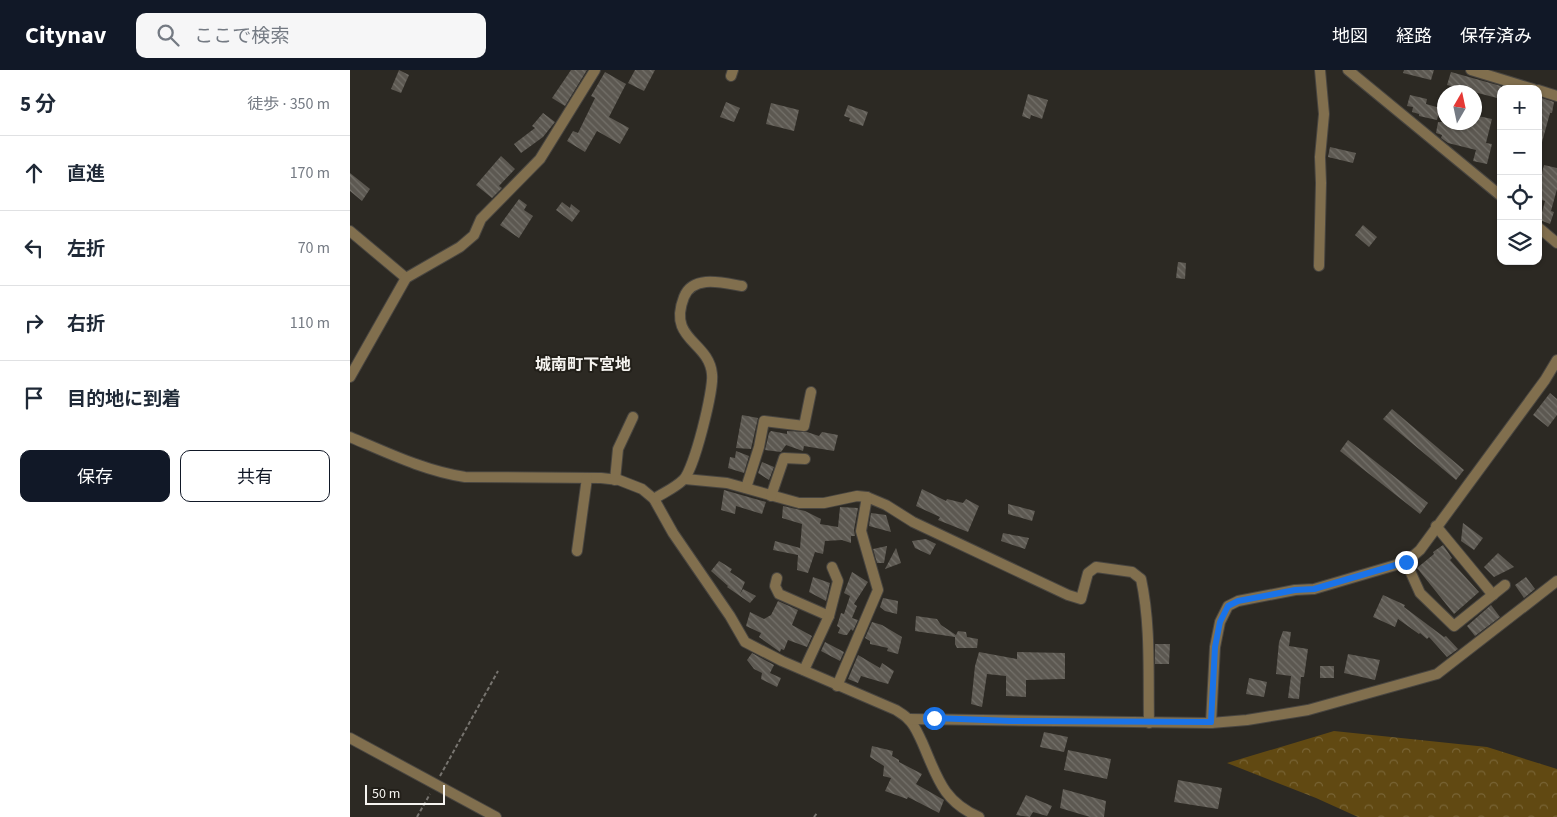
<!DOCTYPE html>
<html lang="ja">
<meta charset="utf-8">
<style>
body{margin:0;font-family:"Source Sans 3","Noto Sans JP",sans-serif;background:#f6f6f7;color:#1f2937}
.controls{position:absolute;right:15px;top:15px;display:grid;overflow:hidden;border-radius:10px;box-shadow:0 1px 4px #0004}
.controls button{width:45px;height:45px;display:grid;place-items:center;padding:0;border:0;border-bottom:1px solid #e0e1e3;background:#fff;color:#1f2937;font:25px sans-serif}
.compass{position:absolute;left:1087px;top:15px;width:45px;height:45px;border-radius:50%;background:#fff;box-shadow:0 1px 4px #0004;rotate:9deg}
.scale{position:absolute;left:15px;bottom:12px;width:80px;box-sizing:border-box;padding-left:5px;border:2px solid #f6f4f0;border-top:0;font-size:14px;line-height:18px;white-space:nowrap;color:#f6f4f0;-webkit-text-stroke:4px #221f19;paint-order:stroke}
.stop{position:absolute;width:15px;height:15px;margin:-11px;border:4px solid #1a73e8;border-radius:50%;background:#fff}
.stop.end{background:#1a73e8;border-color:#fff;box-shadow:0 1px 5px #0008}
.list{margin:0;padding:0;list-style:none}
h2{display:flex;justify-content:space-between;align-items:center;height:65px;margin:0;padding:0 20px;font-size:21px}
h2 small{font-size:16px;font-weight:400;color:#747a83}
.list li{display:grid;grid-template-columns:32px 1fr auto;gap:15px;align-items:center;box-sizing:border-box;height:75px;padding:0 20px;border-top:1px solid #e0e1e3}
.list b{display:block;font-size:19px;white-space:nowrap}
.list em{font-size:16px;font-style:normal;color:#747a83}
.actions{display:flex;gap:10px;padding:15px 20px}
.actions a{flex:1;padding:11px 0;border:1px solid #111827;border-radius:10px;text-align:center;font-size:18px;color:#111827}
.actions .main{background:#111827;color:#fff}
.icon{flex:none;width:28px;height:28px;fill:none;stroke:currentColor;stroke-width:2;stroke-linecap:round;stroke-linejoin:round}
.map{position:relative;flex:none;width:1207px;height:747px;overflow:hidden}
header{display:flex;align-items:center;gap:30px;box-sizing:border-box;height:70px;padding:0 25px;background:#111827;color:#fff}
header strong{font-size:24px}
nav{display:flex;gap:28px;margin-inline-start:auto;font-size:18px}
.search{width:350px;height:45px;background:#f6f6f7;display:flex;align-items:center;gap:12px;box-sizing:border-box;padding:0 18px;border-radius:10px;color:#747a83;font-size:19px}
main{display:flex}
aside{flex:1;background:#fff}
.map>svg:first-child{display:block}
.forest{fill:url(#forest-crowns)}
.building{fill:url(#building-back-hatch)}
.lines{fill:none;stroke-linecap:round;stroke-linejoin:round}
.minor-casing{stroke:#484540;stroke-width:12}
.path{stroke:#77746f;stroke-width:2;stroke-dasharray:4 2.5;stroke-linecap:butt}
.minor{stroke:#816f4e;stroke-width:10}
.route{stroke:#1a73e8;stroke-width:6}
.labels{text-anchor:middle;stroke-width:4;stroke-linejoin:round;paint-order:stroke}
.quarter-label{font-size:16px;font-weight:bold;fill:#f6f4f0;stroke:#221f19}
</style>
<header>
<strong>Citynav</strong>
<div class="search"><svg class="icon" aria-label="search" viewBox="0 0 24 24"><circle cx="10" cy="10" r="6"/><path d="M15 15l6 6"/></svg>ここで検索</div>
<nav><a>地図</a><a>経路</a><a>保存済み</a></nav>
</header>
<main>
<aside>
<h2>5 分<small>徒歩 · 350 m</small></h2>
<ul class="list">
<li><svg class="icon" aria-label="ahead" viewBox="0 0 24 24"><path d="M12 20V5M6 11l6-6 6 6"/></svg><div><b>直進</b></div><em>170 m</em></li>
<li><svg class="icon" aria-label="left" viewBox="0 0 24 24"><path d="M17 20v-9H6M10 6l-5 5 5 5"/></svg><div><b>左折</b></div><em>70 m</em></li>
<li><svg class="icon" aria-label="right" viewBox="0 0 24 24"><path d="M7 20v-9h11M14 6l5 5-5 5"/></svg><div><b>右折</b></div><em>110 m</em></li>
<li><svg class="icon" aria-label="arrive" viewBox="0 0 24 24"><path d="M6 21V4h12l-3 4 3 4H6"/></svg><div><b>目的地に到着</b></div></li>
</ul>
<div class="actions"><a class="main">保存</a><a>共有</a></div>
</aside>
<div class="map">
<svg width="1207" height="747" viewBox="0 0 1207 747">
<defs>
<pattern id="forest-crowns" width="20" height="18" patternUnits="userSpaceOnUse" patternTransform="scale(1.25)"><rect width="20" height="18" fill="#614912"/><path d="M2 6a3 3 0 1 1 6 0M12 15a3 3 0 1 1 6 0" fill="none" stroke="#786435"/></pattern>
<pattern id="building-back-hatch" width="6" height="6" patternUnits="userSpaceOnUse" patternTransform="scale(1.25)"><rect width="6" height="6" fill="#5c5851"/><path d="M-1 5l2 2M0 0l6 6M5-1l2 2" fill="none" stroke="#74716a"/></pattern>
</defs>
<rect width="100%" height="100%" fill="#2c2923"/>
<path class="forest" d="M984 661 1137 677 1207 699V747H1008L966 728 877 693Z"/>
<g class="building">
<path d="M49 0 59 5 51 23 41 19Z"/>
<path d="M221 0H237L215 36 202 28Z"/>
<path d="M285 0H305L294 21 278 13Z"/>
<path d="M1054 0H1084L1081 10 1053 3Z"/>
<path d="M255 2 276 14 259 47 279 58 270 74 247 61 235 82 217 71 223 61 228 63 245 28 241 26Z"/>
<path d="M1101 2 1151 16V29L1097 15Z"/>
<path d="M678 24 698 30 692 49 681 45 680 49 672 46Z"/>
<path d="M1060 25 1077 29 1076 34 1090 38 1087 50 1069 46V44L1062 42 1063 37 1057 36Z"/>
<path d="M1192 28 1204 32 1202 43H1200L1191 76 1188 75V43Z"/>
<path d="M376 32 390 38 384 52 370 47Z"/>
<path d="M421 33 449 40 444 61 416 54Z"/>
<path d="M498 35 518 42 513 56 499 51 500 48 494 46Z"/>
<path d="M193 43 205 52 193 67 171 83 164 74 185 58 182 56Z"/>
<path d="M1128 46 1142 49 1136 73 1142 74 1137 94 1123 91 1126 80 1098 73 1091 68 1092 65 1086 63 1088 52H1127Z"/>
<path d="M980 77 1006 83 1003 93 978 87Z"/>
<path d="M151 86 165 99 149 116 152 118 142 128 126 115Z"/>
<path d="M1194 95 1207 98V119L1201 141 1204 142 1200 154 1190 150 1195 131 1188 129V118Z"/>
<path d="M0 103 20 119 12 131 0 121Z"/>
<path d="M169 129 177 135 174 140 183 146 169 168 150 155Z"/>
<path d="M212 132 220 138 221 134 230 141 222 152 206 140Z"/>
<path d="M1013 155 1027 167 1019 177 1005 165Z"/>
<path d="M828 192 836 193 835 209 826 208Z"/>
<path d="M1200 323 1207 329V345L1198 357 1183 345Z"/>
<path d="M1042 339 1114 400 1106 410 1033 349Z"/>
<path d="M392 345 408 348 401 379 386 378Z"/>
<path d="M421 361 437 364V361L457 362 469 366 472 362 488 365 484 381 454 376 453 381 436 375 431 382 415 380 419 363Z"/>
<path d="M998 370 1078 433 1070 444 990 381Z"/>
<path d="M386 381 399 386 394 403 378 398 380 387 385 388Z"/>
<path d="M412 392 424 397 419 410 408 403Z"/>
<path d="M572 419 596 431 597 429 613 433 616 429 629 436 618 462 588 450 590 447 566 436Z"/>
<path d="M374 420 416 432 412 444 386 436 385 444 371 440Z"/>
<path d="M658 434 685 441 682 451 658 444Z"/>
<path d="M433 436 455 441 471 449 470 454 488 457 490 437 508 438 504 460 505 466H501V473L492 470 475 471 473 484 465 482 458 503 447 500 448 485 423 480 425 471 450 478 452 454 432 448Z"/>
<path d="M521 443 536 445 541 462 519 456Z"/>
<path d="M1113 453 1133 468 1124 480 1111 471Z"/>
<path d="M653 463 679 468 675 479 651 471Z"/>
<path d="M576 469 586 474 580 485 565 478 562 471Z"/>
<path d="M1093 475 1102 488 1100 490 1129 522 1104 544 1067 498 1084 484 1083 482Z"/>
<path d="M537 476 534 493H527L523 479Z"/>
<path d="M546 478 551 493 535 499Z"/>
<path d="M1148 483 1164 497 1144 507 1134 497Z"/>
<path d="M369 491 382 499 380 502 395 512 390 524 393 519 406 526 400 533 377 517 378 516 361 501Z"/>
<path d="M502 502 518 512 504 534 507 536 502 548 508 550 503 561 501 559 497 565H494L488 563 490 558 487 556 491 543 494 544 500 526 494 523Z"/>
<path d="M463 507 480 513 476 531 459 522Z"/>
<path d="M1176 507 1185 519 1174 528 1165 515Z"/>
<path d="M1033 525 1055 535 1054 537 1094 567 1096 566 1108 579 1097 587 1079 567 1077 569 1070 563 1069 564 1048 549 1045 557 1023 547Z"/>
<path d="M533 528 548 531 547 544 535 541 530 537Z"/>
<path d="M428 531 448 540 442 555 462 566 457 577 438 570 434 580 431 579 430 582 409 567 411 563 396 556 400 542 414 549 421 545Z"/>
<path d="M1141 535 1150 547 1125 566 1117 556Z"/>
<path d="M566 546 587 549 591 555 606 565 608 561 616 562 617 567 628 569 627 578H607L605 574V567L565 561Z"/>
<path d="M522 552 532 555 552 567 548 584 537 581 538 578 520 574V571L515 568Z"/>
<path d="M933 561 941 562 939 576 958 579 954 607H951L949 629 938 628 941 606 926 604 929 572Z"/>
<path d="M475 572 494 582 490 591 471 581Z"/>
<path d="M805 574H820L819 594H805Z"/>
<path d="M629 582 667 589V582L715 583V609L676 610V627L656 626V606L637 604 632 637 621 634 625 596Z"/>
<path d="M402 583 424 595 420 603 431 608 427 617 411 609 412 603 404 599 397 590Z"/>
<path d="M998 584 1030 590 1025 610 994 603Z"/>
<path d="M508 585 530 598 532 593 544 601 538 614 511 606 508 613 498 609Z"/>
<rect x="970" y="596" width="14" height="12"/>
<path d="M899 608 917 612 914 627 896 624Z"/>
<path d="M694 662 718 667 714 682 690 677Z"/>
<path d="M522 676 543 681 542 686 549 690V692L572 704 566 714 594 730 589 743 558 727 557 729 535 721 541 708 533 706 534 696 520 687Z"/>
<path d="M718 680 761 689 757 709 714 700Z"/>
<path d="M828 710 872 718 868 739 824 732Z"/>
<path d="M713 719 756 731 754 747H740L710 738Z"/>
<path d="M676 725 702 736 697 746 683 742 680 747 666 745Z"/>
</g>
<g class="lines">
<g class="minor-casing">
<g id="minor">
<path d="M998 0 1151 126"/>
<path d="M1121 0 1183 19"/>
<path d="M381 6 383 0"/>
<path d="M1188 20 1207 26"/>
<path d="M1188 157 1207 173"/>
<path d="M0 161 56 208"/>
<path d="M969 196 971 113 970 87 974 44 970 0"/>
<path d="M0 307 56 208 110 177 124 165 131 149 190 89 245 0"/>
<path d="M0 367C38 383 75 401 115 407L251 408 269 410 292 419 304 429 323 463 380 546 395 572 432 591 546 640C550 643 555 645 558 649 565 655 568 664 572 672 587 706 592 731 629 747"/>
<path d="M335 409 377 413 449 433H474L507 426 517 427 536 435 563 452 718 525 731 529 738 503 746 497 782 502 791 509C801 555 798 605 799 653"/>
<path d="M265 410 268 379 283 347"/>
<path d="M396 418 409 377 414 351 454 356 461 322"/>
<path d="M421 426 434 388 455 389"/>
<path d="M304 429C313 423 325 418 333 410 344 401 364 319 362 304 359 271 317 270 334 227 343 204 374 213 392 216"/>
<path d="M1086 456 1143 525"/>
<path d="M227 481 237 408"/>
<path d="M1056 492 1070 523 1104 556 1155 515"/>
<path d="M427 508 425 516 429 524 479 546"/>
<path d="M454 600 479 546 488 511 482 497"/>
<path d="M487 616 528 520 511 461 517 427"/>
<path d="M559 649 861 653 897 650 958 640 1087 604 1207 511"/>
<path d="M861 653 865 577 870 552 878 536 888 531 945 520 964 519 1056 492 1070 480 1195 310 1207 290"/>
<path d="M0 668 146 747"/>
</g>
</g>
<g class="path">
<path d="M90 706 148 601"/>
<path d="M67 747 80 724"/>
<path d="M464 747 467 743"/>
</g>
<use href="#minor" class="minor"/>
</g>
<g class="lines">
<path class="route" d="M584 648 661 651 861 652 865 577 870 552 878 536 888 531 945 520 964 519 1056 492"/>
</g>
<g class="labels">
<g class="quarter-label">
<text x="233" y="300">城南町下宮地</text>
</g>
</g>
</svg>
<div class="controls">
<button>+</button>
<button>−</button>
<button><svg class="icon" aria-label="locate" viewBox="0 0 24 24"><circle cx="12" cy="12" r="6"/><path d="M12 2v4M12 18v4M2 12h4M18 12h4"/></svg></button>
<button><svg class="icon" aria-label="layers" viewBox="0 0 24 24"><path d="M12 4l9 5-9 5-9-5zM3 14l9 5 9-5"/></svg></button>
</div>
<svg class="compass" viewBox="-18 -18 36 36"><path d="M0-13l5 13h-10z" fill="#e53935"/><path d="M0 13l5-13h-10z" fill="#747a83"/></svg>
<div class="scale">50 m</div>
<div class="stop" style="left:584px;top:648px"></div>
<div class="stop end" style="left:1056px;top:492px"></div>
</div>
</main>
